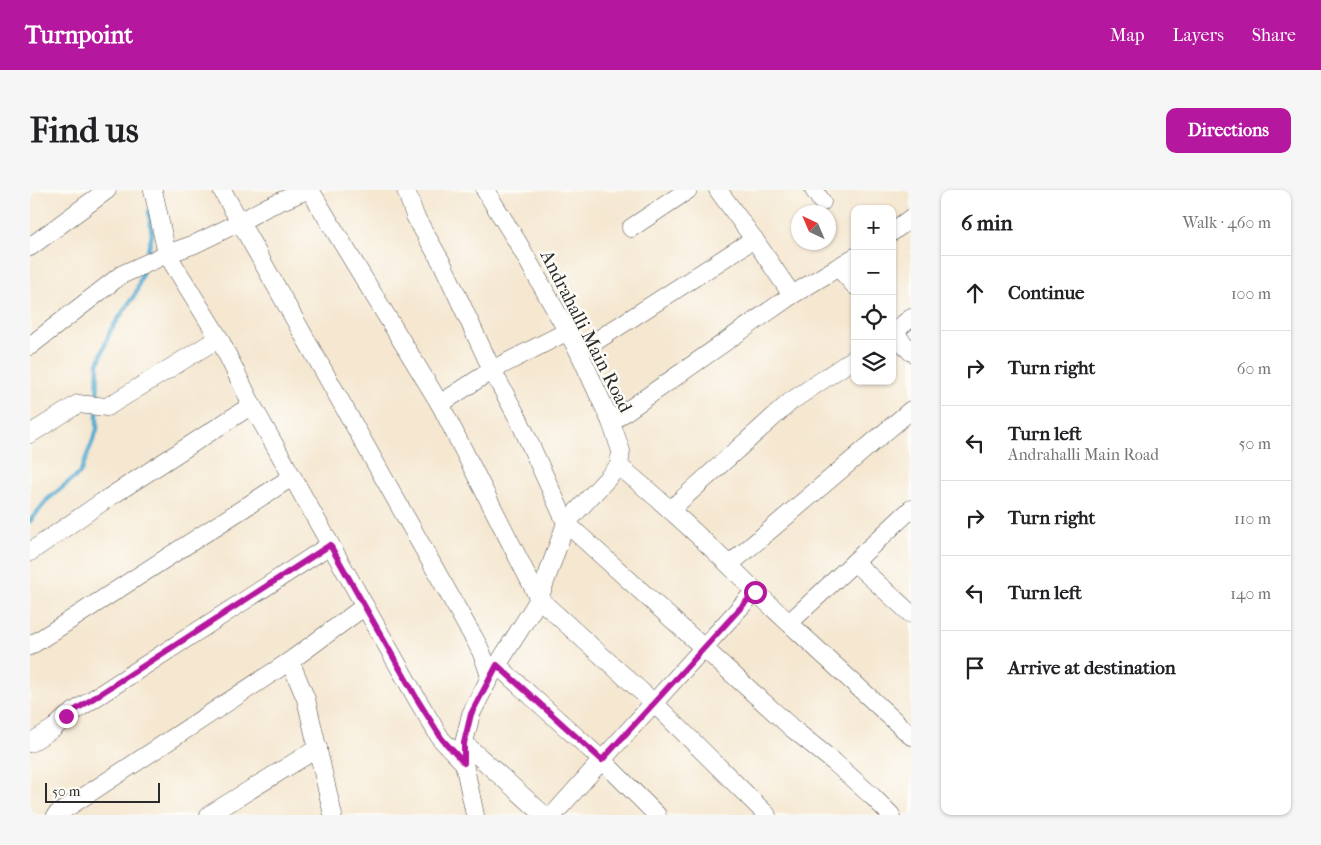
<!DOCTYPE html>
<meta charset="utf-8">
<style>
body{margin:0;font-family:"IM FELL French Canon",serif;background:#f6f6f6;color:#202124}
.controls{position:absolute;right:15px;top:15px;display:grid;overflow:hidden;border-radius:10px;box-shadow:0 1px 4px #0004}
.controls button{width:45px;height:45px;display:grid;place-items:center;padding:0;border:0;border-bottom:1px solid #e0e0e0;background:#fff;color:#202124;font:25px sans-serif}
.compass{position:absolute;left:761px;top:15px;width:45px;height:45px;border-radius:50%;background:#fff;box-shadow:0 1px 4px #0004;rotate:316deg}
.scale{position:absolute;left:15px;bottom:12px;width:115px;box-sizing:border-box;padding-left:5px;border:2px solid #2b2b2b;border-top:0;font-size:14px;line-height:18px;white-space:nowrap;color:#2b2b2b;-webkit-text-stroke:4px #fdfcf7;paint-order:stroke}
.stop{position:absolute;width:15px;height:15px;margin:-11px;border:4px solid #b5179e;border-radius:50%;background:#fff}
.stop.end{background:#b5179e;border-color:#fff;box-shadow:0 1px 5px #0008}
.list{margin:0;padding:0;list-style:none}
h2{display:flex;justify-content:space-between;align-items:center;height:65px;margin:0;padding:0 20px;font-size:21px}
h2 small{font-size:16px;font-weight:400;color:#757577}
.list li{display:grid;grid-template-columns:32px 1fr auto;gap:15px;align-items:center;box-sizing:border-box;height:75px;padding:0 20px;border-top:1px solid #e0e0e0}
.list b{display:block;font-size:19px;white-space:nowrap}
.list p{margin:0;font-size:16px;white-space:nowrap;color:#757577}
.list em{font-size:16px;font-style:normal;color:#757577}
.icon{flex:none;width:28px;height:28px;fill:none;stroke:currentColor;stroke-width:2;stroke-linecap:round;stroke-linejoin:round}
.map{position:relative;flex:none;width:881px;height:625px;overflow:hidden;border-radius:10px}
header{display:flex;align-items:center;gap:30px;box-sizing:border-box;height:70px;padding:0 25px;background:#b5179e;color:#fff}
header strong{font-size:24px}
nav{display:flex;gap:28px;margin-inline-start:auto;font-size:18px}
.intro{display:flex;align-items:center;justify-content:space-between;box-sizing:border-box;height:120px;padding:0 30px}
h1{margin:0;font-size:35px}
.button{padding:12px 22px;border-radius:10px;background:#b5179e;color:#fff;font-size:18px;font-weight:700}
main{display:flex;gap:30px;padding:0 30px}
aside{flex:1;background:#fff;border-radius:10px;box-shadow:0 1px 4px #0004}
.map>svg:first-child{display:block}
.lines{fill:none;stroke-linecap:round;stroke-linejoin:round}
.stream{stroke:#55abd1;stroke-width:4.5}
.minor-casing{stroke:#494744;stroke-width:19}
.minor{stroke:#fff;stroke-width:18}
.route{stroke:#b5179e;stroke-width:6}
.labels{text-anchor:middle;stroke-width:5;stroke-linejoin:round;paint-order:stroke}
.street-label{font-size:19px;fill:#2b2b2b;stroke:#fdfcf7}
</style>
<header>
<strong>Turnpoint</strong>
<nav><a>Map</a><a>Layers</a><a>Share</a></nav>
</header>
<div class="intro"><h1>Find us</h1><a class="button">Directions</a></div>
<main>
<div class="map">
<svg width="881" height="625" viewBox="0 0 881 625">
<rect width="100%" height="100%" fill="#fdfcf7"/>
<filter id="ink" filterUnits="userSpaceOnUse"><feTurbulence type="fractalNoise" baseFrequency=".02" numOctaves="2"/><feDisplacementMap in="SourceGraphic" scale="10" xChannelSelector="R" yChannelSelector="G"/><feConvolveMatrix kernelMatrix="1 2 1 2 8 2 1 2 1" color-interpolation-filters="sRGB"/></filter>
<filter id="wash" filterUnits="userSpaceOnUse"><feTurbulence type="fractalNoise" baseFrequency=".0096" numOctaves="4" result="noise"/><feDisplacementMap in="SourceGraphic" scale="20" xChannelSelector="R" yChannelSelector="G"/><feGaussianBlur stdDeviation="1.12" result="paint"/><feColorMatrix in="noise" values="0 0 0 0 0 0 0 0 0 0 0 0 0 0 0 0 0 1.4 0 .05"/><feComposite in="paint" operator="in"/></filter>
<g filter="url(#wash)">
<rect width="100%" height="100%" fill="#f5e7d0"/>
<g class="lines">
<g class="stream">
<path d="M116 68 122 45 119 21"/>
<path d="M67 213 68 174 80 141 106 103 113 80"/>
<path d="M0 331 18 309 50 283 67 240V221"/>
</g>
</g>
</g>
<g filter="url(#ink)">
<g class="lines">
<g class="minor-casing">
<g id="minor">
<path d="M123 0 137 64 189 148 222 215 387 509 411 549 434 573"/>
<path d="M192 0 438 438C449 455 454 467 460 487"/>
<path d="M280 0 410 214 509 409 624 513 737 625"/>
<path d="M376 0 385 26 413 75 462 180 489 230 536 333 763 539 804 572 843 607 861 625"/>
<path d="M688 0 724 49 762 105"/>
<path d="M784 0 792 12"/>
<path d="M601 38 658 0"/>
<path d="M862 42 881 28"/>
<path d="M0 57 77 0"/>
<path d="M808 77 825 96"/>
<path d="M862 140 881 162"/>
<path d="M862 143 881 128"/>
<path d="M0 156 91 85 137 64 165 54 210 32 237 17 277 0"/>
<path d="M549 162 724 49"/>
<path d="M410 214 462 180 538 141"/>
<path d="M581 232 762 105 825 67"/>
<path d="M0 244 48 214 77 217 189 148"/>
<path d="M589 276C627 307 663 340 698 374 718 394 738 414 759 433L881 319"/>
<path d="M640 320 760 212 825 168"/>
<path d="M0 362 72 312 222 215"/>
<path d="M824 372 881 424"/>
<path d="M699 375 881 220"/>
<path d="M759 433 881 546"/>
<path d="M0 456 262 287"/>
<path d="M260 471 276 509 303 625"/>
<path d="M467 475 572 570 627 625"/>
<path d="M0 553 24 538 37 526 300 355"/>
<path d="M434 553 514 625"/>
<path d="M26 625 260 471 335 416"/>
<path d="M179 625 288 558"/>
<path d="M445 625 434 573V553L441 524 460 487 509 409 536 333 589 276 591 261 581 232 549 162 488 53 455 0"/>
<path d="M523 625 572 570 725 401"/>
</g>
</g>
<use href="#minor" class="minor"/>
</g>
</g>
<g class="lines" filter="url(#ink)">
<path class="route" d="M36 526 300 355 387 509 412 549 434 573V553L441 524 467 475 572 570 725 402"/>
</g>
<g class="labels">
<g class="street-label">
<text transform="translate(557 141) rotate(63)" y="7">Andrahalli Main Road</text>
</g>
</g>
</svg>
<div class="controls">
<button>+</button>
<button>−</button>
<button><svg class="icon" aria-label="locate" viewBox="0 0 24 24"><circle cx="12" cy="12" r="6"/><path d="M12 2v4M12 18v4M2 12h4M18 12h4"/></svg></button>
<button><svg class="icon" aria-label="layers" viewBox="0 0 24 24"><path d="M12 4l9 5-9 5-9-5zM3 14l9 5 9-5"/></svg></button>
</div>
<svg class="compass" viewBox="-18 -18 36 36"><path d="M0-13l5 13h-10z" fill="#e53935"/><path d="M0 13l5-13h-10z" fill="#757577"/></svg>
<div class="scale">50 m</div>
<div class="stop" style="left:725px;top:402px"></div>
<div class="stop end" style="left:36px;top:526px"></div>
</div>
<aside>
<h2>6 min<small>Walk · 460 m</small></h2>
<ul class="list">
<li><svg class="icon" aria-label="ahead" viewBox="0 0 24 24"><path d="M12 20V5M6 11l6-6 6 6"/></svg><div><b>Continue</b></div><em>100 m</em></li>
<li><svg class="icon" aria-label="right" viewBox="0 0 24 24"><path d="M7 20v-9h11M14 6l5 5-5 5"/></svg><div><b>Turn right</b></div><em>60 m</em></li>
<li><svg class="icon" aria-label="left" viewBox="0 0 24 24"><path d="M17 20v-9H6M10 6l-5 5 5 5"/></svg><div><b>Turn left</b><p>Andrahalli Main Road</p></div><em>50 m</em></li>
<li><svg class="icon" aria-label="right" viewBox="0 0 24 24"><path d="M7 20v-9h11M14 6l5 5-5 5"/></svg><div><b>Turn right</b></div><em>110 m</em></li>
<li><svg class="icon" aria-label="left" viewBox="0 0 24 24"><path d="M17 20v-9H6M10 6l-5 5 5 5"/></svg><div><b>Turn left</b></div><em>140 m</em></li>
<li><svg class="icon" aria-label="arrive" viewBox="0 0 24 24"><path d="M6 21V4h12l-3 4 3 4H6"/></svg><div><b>Arrive at destination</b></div></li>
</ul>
</aside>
</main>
